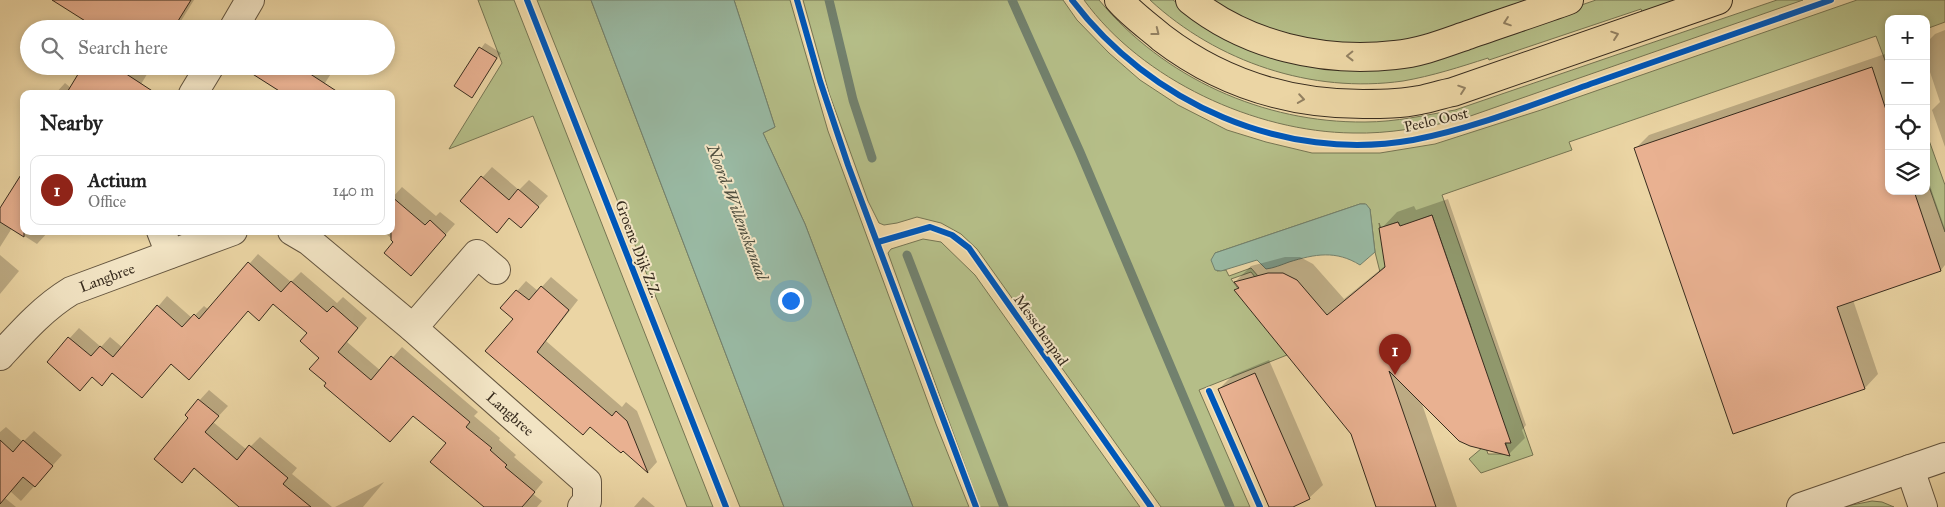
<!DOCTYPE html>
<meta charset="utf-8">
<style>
body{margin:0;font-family:"IM FELL Great Primer",serif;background:#f2f2f2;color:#222}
.controls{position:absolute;right:15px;top:15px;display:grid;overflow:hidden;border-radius:10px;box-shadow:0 2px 8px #0003}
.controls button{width:45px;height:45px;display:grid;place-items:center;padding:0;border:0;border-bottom:1px solid #e0e0e0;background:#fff;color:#222;font:25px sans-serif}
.you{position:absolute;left:790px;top:300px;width:18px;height:18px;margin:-12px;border:4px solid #fff;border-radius:50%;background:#1a73e8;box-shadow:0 0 0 8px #1a73e833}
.badge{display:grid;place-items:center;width:32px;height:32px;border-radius:50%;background:#8f2418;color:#fff;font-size:16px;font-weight:700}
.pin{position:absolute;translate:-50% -41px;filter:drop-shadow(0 1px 2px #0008)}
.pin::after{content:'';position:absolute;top:26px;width:18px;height:15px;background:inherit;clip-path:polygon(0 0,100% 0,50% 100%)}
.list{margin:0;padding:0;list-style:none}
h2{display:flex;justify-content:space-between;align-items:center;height:65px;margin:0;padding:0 20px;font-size:21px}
h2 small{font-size:16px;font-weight:400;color:#767676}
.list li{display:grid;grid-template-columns:32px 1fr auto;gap:15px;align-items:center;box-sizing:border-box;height:70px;margin:0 10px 10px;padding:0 10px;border:1px solid #e0e0e0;border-radius:10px}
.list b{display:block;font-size:19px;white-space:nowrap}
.list p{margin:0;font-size:16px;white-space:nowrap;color:#767676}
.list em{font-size:16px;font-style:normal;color:#767676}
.icon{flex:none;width:28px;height:28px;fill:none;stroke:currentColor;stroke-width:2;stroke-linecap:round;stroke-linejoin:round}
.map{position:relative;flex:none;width:1945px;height:507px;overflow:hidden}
.search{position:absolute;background:#fff;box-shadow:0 2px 8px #0003;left:20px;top:20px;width:375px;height:55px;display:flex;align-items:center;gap:12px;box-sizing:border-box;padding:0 18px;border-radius:28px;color:#767676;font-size:19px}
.panel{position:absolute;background:#fff;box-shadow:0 2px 8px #0003;left:20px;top:90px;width:375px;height:145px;border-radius:10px}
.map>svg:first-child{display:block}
.green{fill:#b5be88;stroke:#767553}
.water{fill:#99b9a3;stroke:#72816e}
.shadow{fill:#0003}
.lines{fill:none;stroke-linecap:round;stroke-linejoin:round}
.stream{stroke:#72816e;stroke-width:9}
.building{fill:#e9b191;stroke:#382c1e}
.minor-casing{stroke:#655640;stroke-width:30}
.major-casing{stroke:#382c1e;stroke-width:30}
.minor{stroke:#f2e4c4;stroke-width:28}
.major{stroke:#ebd5a4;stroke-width:28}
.cycleway-casing{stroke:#f2e4c4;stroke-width:9}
.cycleway{stroke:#0057b8;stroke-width:6}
.oneway{stroke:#928061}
.labels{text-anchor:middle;stroke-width:4;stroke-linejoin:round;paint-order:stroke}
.street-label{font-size:15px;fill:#382c1e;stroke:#f2e4c4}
.water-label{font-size:16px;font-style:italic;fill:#504f3f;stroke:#f2e4c4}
</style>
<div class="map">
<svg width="1945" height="507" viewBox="0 0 1945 507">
<rect width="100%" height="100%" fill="#ebd5a4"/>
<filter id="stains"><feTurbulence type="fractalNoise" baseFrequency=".004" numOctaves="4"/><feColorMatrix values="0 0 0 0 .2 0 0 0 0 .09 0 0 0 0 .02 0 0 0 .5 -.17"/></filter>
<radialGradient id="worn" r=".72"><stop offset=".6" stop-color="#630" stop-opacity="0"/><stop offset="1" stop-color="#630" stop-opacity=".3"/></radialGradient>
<g class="green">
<path d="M478 0H514L713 507H687L533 116 449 149 502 63Z"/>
<path d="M537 0H591L784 507H740Z"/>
<path d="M734 0H790L828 131 936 424 969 507H913L805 224 763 133 775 127Z"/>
<path d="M803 0H1063L1077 20 1109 53 1140 80 1178 105 1227 130 1266 142 1312 153H1380L1435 144 1541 110 1857 0H1945V22L1926 29V19H1889V71L1876 36 1569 142 1572 150 1442 195 1533 455 1481 473 1469 459 1482 448H1486L1488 454H1509L1470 324 1432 215 1400 227 1398 222 1381 228 1379 223 1386 267 1380 272 1375 252 1370 209 1365 204H1360L1215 253 1217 271 1226 270 1229 276 1251 268 1258 276 1255 277 1251 272 1231 279 1287 355 1199 390 1250 507H1161L977 249 961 234 941 223 917 217 897 223 884 225 879 223 868 201 829 93Z"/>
<path d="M1084 0H1099C1164 78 1263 123 1365 122 1396 122 1426 115 1455 110L1777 0H1803L1459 120C1424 127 1389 134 1353 133 1255 132 1142 80 1084 0Z"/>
<path d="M1150 0H1173L1216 30 1433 56 1596 0H1676L1642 12 1641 9 1489 60 1488 58C1460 67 1432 76 1403 81 1312 94 1217 62 1150 0Z"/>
<path d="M1206 0H1540L1419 42 1352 49 1277 35Z"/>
<path d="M1926 132 1945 185V232L1926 178Z"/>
<path d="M923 239 941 242 975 275 1140 507H980L888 253 891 249Z"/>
<path d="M1872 501 1882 502 1894 507H1842Z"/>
</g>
<g class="water">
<path d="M591 0H734L775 127 763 133 805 224 913 507H784Z"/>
<path d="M1360 204H1366L1370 209 1375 252 1360 265C1336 250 1315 254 1289 262 1281 265 1274 268 1266 269L1257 260 1221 271 1215 270 1211 260 1215 253Z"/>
</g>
<g class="shadow">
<path d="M125 0H194L176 29H107Z"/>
<path d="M1945 30V147L1932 110 1940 102 1926 60V43L1935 34Z"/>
<path d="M485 43 501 53 472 96 455 85Z"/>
<path d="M1885 54 1889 64V191H1926V174L1945 229V265L1941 270 1853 300 1878 374 1865 388 1734 433 1636 148 1649 135Z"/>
<path d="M84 66H152L135 94H55L65 83 71 88Z"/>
<path d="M269 66H323L332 72 318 94Z"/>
<path d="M492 167 519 190 529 180 548 196 521 226 510 217 506 221 461 201Z"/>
<path d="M402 187 436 216 440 212 455 224 420 264 383 231H391V199Z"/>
<path d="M1448 199 1526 425 1522 430 1525 438 1509 454 1421 401 1457 507H1377L1352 433 1236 290 1240 287 1235 282 1251 266 1285 257H1300L1313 264 1344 299 1386 265 1381 229 1397 212 1414 206 1416 210Z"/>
<path d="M0 210 24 231H49L37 244 12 228 0 247Z"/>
<path d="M258 254 291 282 301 272 337 303 343 297 367 318 347 342 381 371 402 347 478 412 474 416 500 438 499 440 516 455 514 457 543 482 533 494 542 501 537 507H486L448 443 413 415 327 383 321 358 309 333 274 303 259 319 248 310 172 363 113 372 102 384 92 376 80 389 48 362 79 328 101 347 110 337 123 348 167 296 192 318 204 306 209 310Z"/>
<path d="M0 255 19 271 0 294Z"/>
<path d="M551 277 578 300 546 341 622 407 626 402 637 411 657 462 648 472 623 449 591 425 583 433 515 319 502 308 526 281 538 291Z"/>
<path d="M1269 360 1323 485 1309 498 1289 507H1271L1219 389 1233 375Z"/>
<path d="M209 390 228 406 213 422 247 450 260 437 297 468 292 474 332 507H241L195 468 182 481 190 418 186 415Z"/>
<path d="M6 427 23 442 34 431 62 455 21 501 0 482V432Z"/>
<path d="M384 482 363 507H335Z"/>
<path d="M643 497 655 507H634Z"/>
<path d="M5 498 16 507H0V503Z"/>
</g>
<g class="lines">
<g class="stream">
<path d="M829 0 853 100 872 158"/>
<path d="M1012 0 1080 152 1230 507"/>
<path d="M907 255 1004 507"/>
</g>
</g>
<g class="building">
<path d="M52 0H191L173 29H98Z"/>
<path d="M479 47 497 58 472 98 454 86Z"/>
<path d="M83 66H114L157 94H66Z"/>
<path d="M240 66H298L341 94H284Z"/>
<path d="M1872 67 1889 119V191H1914L1941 271 1837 307 1865 389 1733 434 1634 148Z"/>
<path d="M24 170V237L0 222V208Z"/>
<path d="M481 176 509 200 518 189 539 207 521 228 509 218 497 233 460 201Z"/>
<path d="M391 196 425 225 430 220 446 235 411 276 384 253 393 242 391 240Z"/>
<path d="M1432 215 1511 443H1505L1510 456 1470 446 1459 441 1389 371 1436 507H1376L1351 434 1234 290 1239 288 1234 282 1268 273H1283L1297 280 1327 315 1385 267 1379 228 1398 222 1400 226Z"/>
<path d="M248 262 281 292 291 281 327 312 333 306 358 328 338 352 371 380 391 356 470 422 466 427 492 448 490 450 507 465 505 467 535 492 522 507H484L430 462 446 443 413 416 390 442 324 386 326 383 309 369 319 358 300 341 307 333 273 304 259 321 248 311 189 380 171 364 142 398 112 373 102 386 92 377 80 391 47 362 68 337 91 356 100 346 113 357 157 305 182 327 194 314 199 319Z"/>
<path d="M541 286 569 310 537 352 612 416 616 411 627 421 648 473 623 451 621 453 590 427 583 435 485 351 513 319 500 308 516 290 529 300Z"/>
<path d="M1255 373 1310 499 1293 507H1269L1218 389Z"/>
<path d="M198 399 219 416 205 432 237 460 249 445 288 478 283 484 311 507H239L194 468 182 483 154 459 188 418 185 415Z"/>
<path d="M0 440 13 452 23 440 53 466 35 487 23 477 0 504Z"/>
</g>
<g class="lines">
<g class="minor-casing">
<g id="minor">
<path d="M233 29 250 0"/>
<path d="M193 94 210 66"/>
<path d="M161 231 170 254"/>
<path id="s1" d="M292 231 309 241 413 328 587 482V501L582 507"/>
<path d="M413 328 477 254 496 270"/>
<path id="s2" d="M0 356C22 332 43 308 71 291L233 231"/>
<path d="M1910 469 1923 507"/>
<path d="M1801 507 1945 457"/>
</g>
</g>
<g class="major-casing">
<g id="major">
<path d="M1119 0C1131 14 1148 26 1162 38 1221 83 1289 104 1363 104 1382 104 1401 104 1420 100 1431 98 1442 94 1453 92L1718 0"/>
<path d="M1190 0C1247 46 1323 63 1395 55 1420 53 1445 43 1468 35 1502 23 1536 12 1569 0"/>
</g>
</g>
<use href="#minor" class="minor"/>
<use href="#major" class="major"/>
<g class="cycleway-casing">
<g id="cycleway">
<path d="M527 0 726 507"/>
<path d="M797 0 820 81 848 165 976 507"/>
<path d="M1072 0C1150 103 1283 163 1413 140 1476 128 1539 102 1599 81 1677 54 1754 27 1831 0"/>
<path d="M878 242 930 227 952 235 969 248 1151 507"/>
<path d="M1209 391 1260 507"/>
</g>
</g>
<use href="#cycleway" class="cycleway"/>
</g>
<defs><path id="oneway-chevron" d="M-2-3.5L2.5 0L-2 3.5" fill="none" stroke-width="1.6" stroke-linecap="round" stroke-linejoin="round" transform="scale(1.25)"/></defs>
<g class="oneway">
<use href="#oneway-chevron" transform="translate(1507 22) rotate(161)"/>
<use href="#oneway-chevron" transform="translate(1156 32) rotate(38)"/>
<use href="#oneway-chevron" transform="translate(1615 35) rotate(-19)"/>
<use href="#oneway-chevron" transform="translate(1350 56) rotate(179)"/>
<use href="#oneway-chevron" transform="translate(1462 89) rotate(-19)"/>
<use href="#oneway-chevron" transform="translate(1301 99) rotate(9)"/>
</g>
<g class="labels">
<g class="street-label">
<text transform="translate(1436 120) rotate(-13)" y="5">Peelo Oost</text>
<text transform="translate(638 249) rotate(69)" y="5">Groene Dijk Z.Z.</text>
<text dy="5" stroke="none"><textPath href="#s2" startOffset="135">Langbree</textPath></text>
<text transform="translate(1041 330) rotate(55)" y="5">Messchenpad</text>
<text dy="5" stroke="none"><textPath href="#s1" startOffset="285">Langbree</textPath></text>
</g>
<g class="water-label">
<text transform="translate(738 212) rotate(69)" y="6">Noord-Willemskanaal</text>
</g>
</g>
<rect width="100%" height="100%" filter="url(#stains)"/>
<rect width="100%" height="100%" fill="url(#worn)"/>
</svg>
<div class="controls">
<button>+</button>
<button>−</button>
<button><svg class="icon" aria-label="locate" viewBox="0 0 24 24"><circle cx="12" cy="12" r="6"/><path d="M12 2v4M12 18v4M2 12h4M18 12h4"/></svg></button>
<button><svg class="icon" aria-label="layers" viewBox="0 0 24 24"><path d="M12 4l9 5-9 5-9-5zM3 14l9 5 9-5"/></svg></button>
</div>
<div class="you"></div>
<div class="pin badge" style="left:1395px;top:375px">1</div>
<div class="search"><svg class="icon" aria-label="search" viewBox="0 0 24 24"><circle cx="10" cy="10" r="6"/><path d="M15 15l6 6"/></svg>Search here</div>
<section class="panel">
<h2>Nearby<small></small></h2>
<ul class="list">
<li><span class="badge">1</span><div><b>Actium</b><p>Office</p></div><em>140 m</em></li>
</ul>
</section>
</div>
